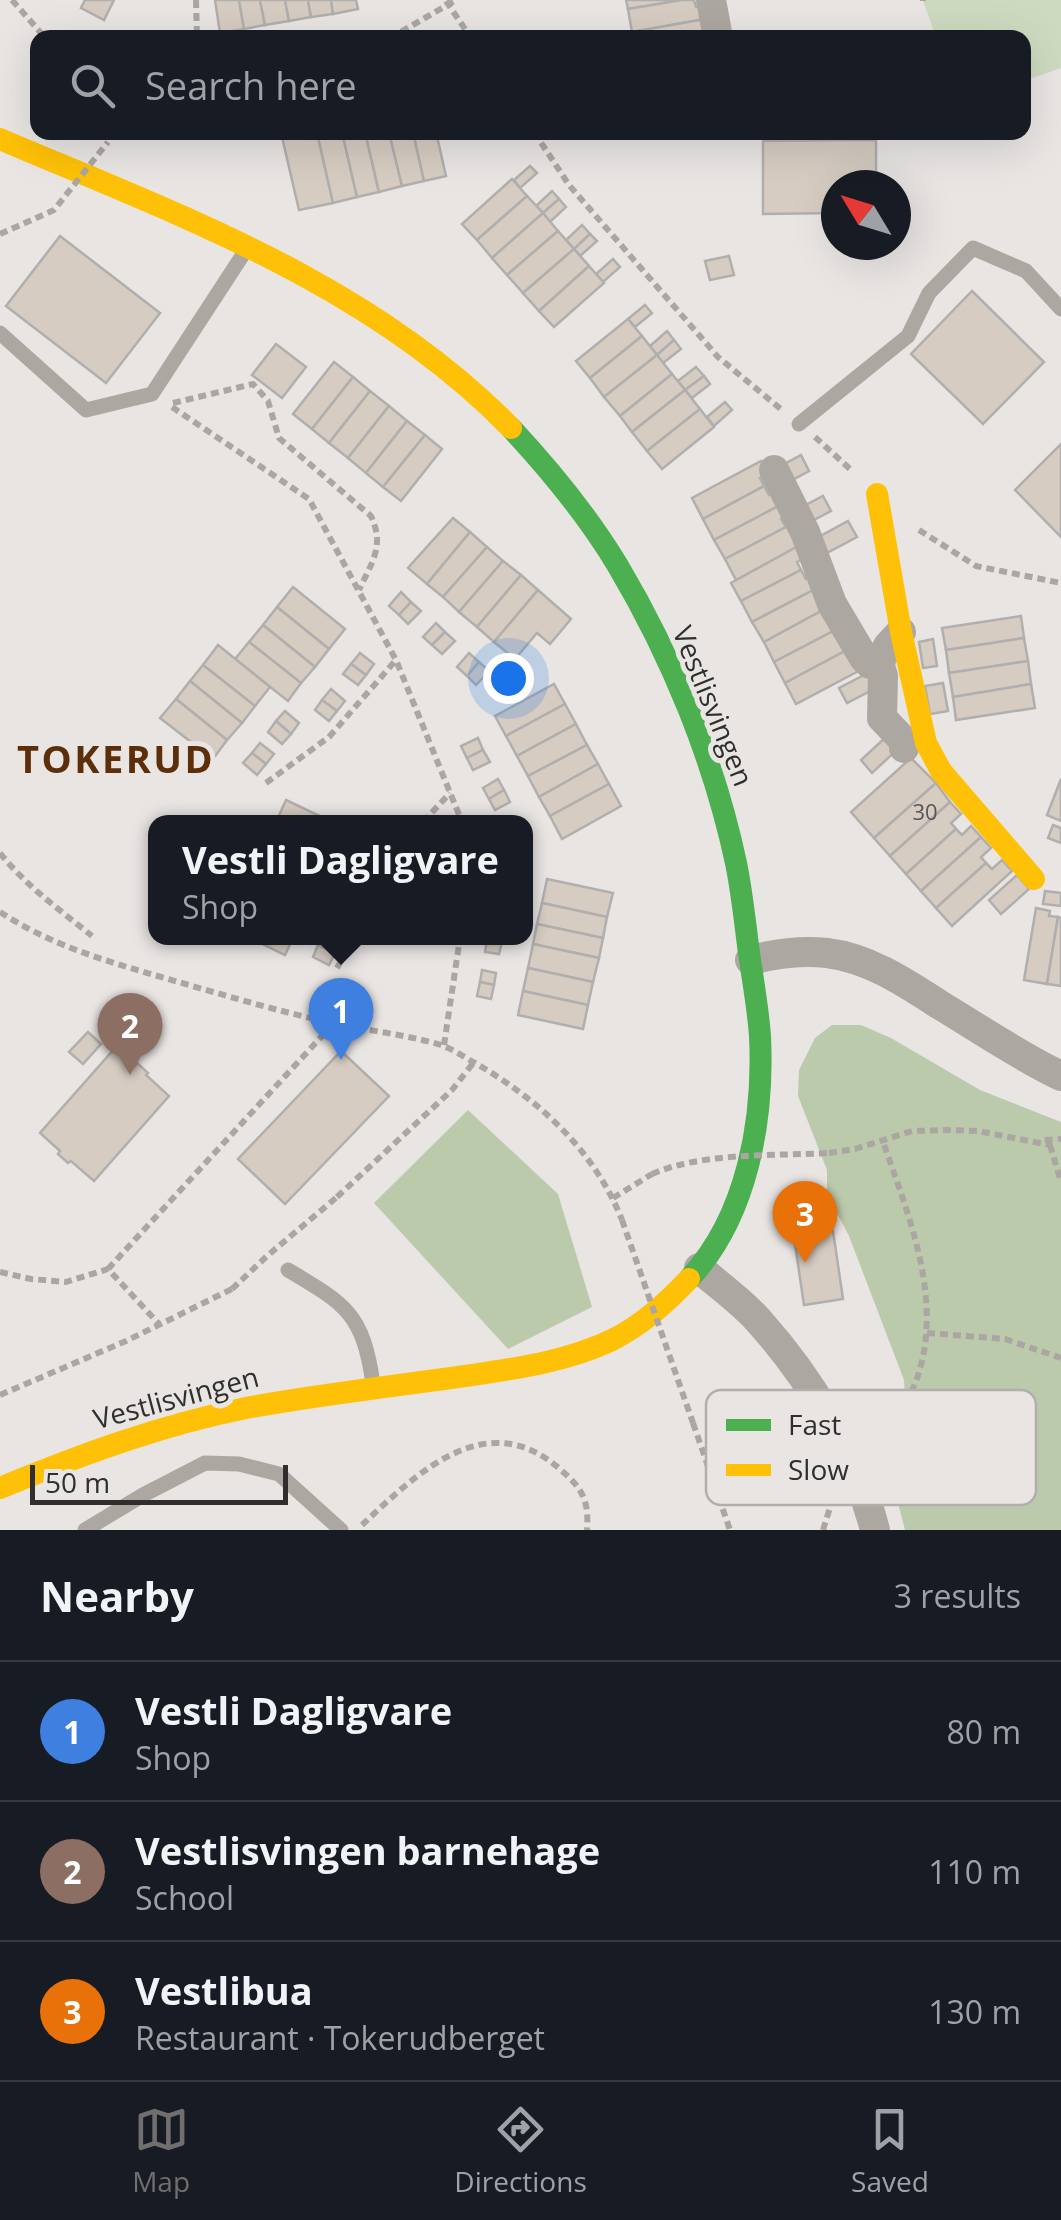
<!DOCTYPE html>
<meta charset="utf-8">
<style>
body{margin:0;font-family:"Open Sans",sans-serif;background:#20242c;color:#f1f3f6}
.compass{position:absolute;left:821px;top:170px;width:90px;height:90px;border-radius:50%;background:#171b24;box-shadow:0 10px 40px #0002;rotate:308deg}
.scale{position:absolute;left:30px;bottom:25px;width:258px;box-sizing:border-box;padding-left:10px;border:5px solid #302f2e;border-top:0;font-size:28px;line-height:35px;white-space:nowrap;color:#302f2e;-webkit-text-stroke:8px #e9e5e2;paint-order:stroke}
.you{position:absolute;left:508px;top:678px;width:35px;height:35px;margin:-25px;border:8px solid #fff;border-radius:50%;background:#1a73e8;box-shadow:0 0 0 15px #1a73e833}
.badge{display:grid;place-items:center;width:65px;height:65px;border-radius:50%;background:#706f6d;color:#fff;font-size:32px;font-weight:700}
.pin{position:absolute;translate:-50% -82px;filter:drop-shadow(0 2px 5px #0008)}
.pin::after{content:'';position:absolute;top:52px;width:35px;height:30px;background:inherit;clip-path:polygon(0 0,100% 0,50% 100%)}
.popup{position:absolute;left:148px;top:815px;width:385px;height:130px;box-sizing:border-box;display:grid;place-content:center;border-radius:20px;background:#171b24;filter:drop-shadow(0 2px 8px #0005);font-size:32px;white-space:nowrap;color:#9ea1a6}
.popup b{font-size:38px;color:#f1f3f6}
.popup::after{content:'';position:absolute;left:50%;top:100%;margin-left:-20px;border:20px solid transparent;border-top-color:#171b24}
.list{margin:0;padding:0;list-style:none}
h2{display:flex;justify-content:space-between;align-items:center;height:130px;margin:0;padding:0 40px;font-size:42px}
h2 small{font-size:32px;font-weight:400;color:#9ea1a6}
.list li{display:grid;grid-template-columns:65px 1fr auto;gap:30px;align-items:center;box-sizing:border-box;height:140px;padding:0 40px;border-top:2px solid #363941}
.list b{display:block;font-size:38px;white-space:nowrap}
.list p{margin:0;font-size:32px;white-space:nowrap;color:#9ea1a6}
.list em{font-size:32px;font-style:normal;color:#9ea1a6}
.icon{flex:none;width:55px;height:55px;fill:none;stroke:currentColor;stroke-width:2;stroke-linecap:round;stroke-linejoin:round}
.map{position:relative;flex:none;width:1061px;height:1530px;overflow:hidden}
.search{position:absolute;background:#171b24;box-shadow:0 10px 40px #0002;left:30px;right:30px;top:30px;height:110px;display:flex;align-items:center;gap:25px;box-sizing:border-box;padding:0 35px;border-radius:20px;color:#9ea1a6;font-size:38px}
.sheet{height:550px;background:#171b24}
nav{display:flex;justify-content:space-around;align-items:center;box-sizing:border-box;height:140px;border-top:2px solid #363941;background:#171b24;font-size:28px;color:#9ea1a6}
nav a{display:grid;justify-items:center;gap:5px}
nav .on{color:#706f6d}
.map>svg:first-child{display:block}
.green{fill:#cedac0}
.forest{fill:#bccaac}
.building{fill:#d6ccc2;stroke:#b1afae;stroke-width:2.5}
.lines{fill:none;stroke-linecap:round;stroke-linejoin:round}
.path{stroke:#aca6a2;stroke-width:6;stroke-dasharray:8 5;stroke-linecap:butt}
.lane{stroke:#ada7a2;stroke-width:15}
.street{stroke:#ada7a2;stroke-width:30}
.fast{stroke:#4caf50;stroke-width:22}
.slow{stroke:#ffc107;stroke-width:22}
.path-bridge{stroke:#aca6a2;stroke-width:6;stroke-dasharray:8 5;stroke-linecap:butt}
.labels{text-anchor:middle;stroke-width:10;stroke-linejoin:round;paint-order:stroke}
.number-label{font-size:22px;fill:#5a5653}
.street-label{font-size:28px;fill:#302f2e;stroke:#e9e5e2}
.district-label{font-size:38px;font-weight:bold;letter-spacing:2.5px;fill:#5c2f0a;stroke:#e9e5e2}
.key{fill:#e9e5e2;stroke:#b2aeac;stroke-width:2.5}
.key-label{font-size:28px;fill:#302f2e}
</style>
<div class="map">
<svg width="1061" height="1530" viewBox="0 0 1061 1530">
<rect width="100%" height="100%" fill="#e8e5e3"/>
<path class="green" d="M926 0H1061V68L1024 81V38L936 37 923 1Z"/>
<g class="forest">
<path d="M832 1025H861L891 1038 980 1090 1061 1122V1530H905L895 1491 908 1443 904 1380 849 1236 827 1194V1170L798 1096 799 1070 815 1038Z"/>
<path d="M468 1110 558 1194 592 1307 508 1349 374 1203Z"/>
</g>
<g class="building">
<path d="M85 0H114L104 20 81 8Z"/>
<path d="M215 0H239L244 29 220 33Z"/>
<path d="M239 0H260L265 25 244 29Z"/>
<path d="M260 0H285L289 21 265 25Z"/>
<path d="M285 0H308L311 17 289 21Z"/>
<path d="M308 0H331L333 14 311 17Z"/>
<path d="M331 0H356L358 9 333 14Z"/>
<path d="M626 0H682L628 9Z"/>
<path d="M682 0H694L696 7 708 5 711 18 632 32 628 9Z"/>
<path d="M711 18 714 33 701 35V38H623L622 35 632 34V32Z"/>
<path d="M301 132H309L311 139 318 137 333 203 299 210 282 137Z"/>
<path d="M327 132H342L357 197 333 203 318 137 327 135Z"/>
<path d="M342 132H365L379 192 357 197Z"/>
<path d="M365 132H389L402 186 379 192Z"/>
<path d="M389 132H413L424 181 402 186Z"/>
<path d="M413 132H436L446 176 424 181Z"/>
<path d="M876 140V185H836V213L763 214V141Z"/>
<path d="M530 166 537 173 520 188 514 180Z"/>
<path d="M512 179 527 196 477 240 462 224Z"/>
<path d="M552 191 559 199 543 213 536 206Z"/>
<path d="M527 196 543 213 492 258 477 240Z"/>
<path d="M559 199 566 207 550 222 543 213Z"/>
<path d="M543 213 558 231 507 275 492 258Z"/>
<path d="M582 225 590 234 574 249 566 240Z"/>
<path d="M558 231 574 249 523 293 507 275Z"/>
<path d="M590 234 597 241 580 256 574 249Z"/>
<path d="M60 236 160 313 106 383 6 306Z"/>
<path d="M574 249 589 266 539 311 523 293Z"/>
<path d="M729 256 734 275 710 280 705 261Z"/>
<path d="M613 259 620 267 603 282 596 274Z"/>
<path d="M589 266 604 283 554 327 539 311Z"/>
<path d="M972 291 1044 362 983 424 911 354Z"/>
<path d="M645 305 652 313 635 327 628 319Z"/>
<path d="M628 319 642 336 590 378 576 361Z"/>
<path d="M667 331 674 340 657 355 650 346Z"/>
<path d="M642 336 657 355 604 397 590 378Z"/>
<path d="M674 340 681 349 663 363 657 355Z"/>
<path d="M276 344 306 367 282 398 252 375Z"/>
<path d="M657 355 672 374 620 416 604 397Z"/>
<path d="M334 362 353 377 312 429 293 414Z"/>
<path d="M696 367 704 376 685 390 678 381Z"/>
<path d="M672 374 685 390 632 432 620 416Z"/>
<path d="M704 376 710 384 692 398 685 390Z"/>
<path d="M353 377 370 391 329 443 312 429Z"/>
<path d="M685 390 700 409 647 451 632 432Z"/>
<path d="M370 391 389 406 348 458 329 443Z"/>
<path d="M725 402 732 410 714 426 707 417Z"/>
<path d="M389 406 407 421 366 473 348 458Z"/>
<path d="M700 409 714 427 662 469 647 451Z"/>
<path d="M407 421 425 435 383 487 366 473Z"/>
<path d="M425 435 442 449 401 501 383 487Z"/>
<path d="M1061 444V537L1015 490Z"/>
<path d="M801 455 809 471 785 484 777 468Z"/>
<path d="M761 461 768 474 760 478 764 486 703 519 692 498Z"/>
<path d="M764 486 769 495 777 490 784 503 714 540 703 519Z"/>
<path d="M823 496 831 511 806 524 798 509Z"/>
<path d="M784 503 790 514 781 519 786 527 725 559 714 540Z"/>
<path d="M453 518 470 532 427 584 408 568Z"/>
<path d="M848 521 857 537 823 555 815 539Z"/>
<path d="M786 527 805 543 736 580 725 559Z"/>
<path d="M470 532 487 547 443 597 427 584Z"/>
<path d="M800 545 806 557 797 562 801 570 741 601 731 583Z"/>
<path d="M487 547 503 561 459 612 443 597Z"/>
<path d="M503 561 521 575 477 627 459 612Z"/>
<path d="M801 570 806 579 815 574 821 586 752 622 741 601Z"/>
<path d="M521 575 538 590 494 642 477 627Z"/>
<path d="M821 586 823 610 764 642 752 622Z"/>
<path d="M293 587 345 629 329 649 277 607Z"/>
<path d="M538 590 571 619 550 644 537 633 515 659 494 642Z"/>
<path d="M401 592 411 602 399 615 389 606Z"/>
<path d="M411 602 421 611 408 624 399 615Z"/>
<path d="M277 607 329 649 315 667 263 625Z"/>
<path d="M823 610 843 626 774 662 764 642Z"/>
<path d="M1021 616 1024 638 946 650 942 628Z"/>
<path d="M436 623 445 632 432 645 423 637Z"/>
<path d="M263 625 315 667 301 683 249 642Z"/>
<path d="M843 626 845 651 785 683 774 662Z"/>
<path d="M445 632 455 641 442 654 432 645Z"/>
<path d="M1024 638 1028 661 949 673 946 650Z"/>
<path d="M933 639 937 666 923 668 919 642Z"/>
<path d="M249 642 301 683 288 701 235 659Z"/>
<path d="M218 645 270 687 255 706 203 665Z"/>
<path d="M845 651 866 667 796 704 785 683Z"/>
<path d="M360 653 374 664 366 675 351 664Z"/>
<path d="M469 653 479 662 467 676 457 667Z"/>
<path d="M1028 661 1031 684 953 697 949 673Z"/>
<path d="M479 662 489 671 476 685 467 676Z"/>
<path d="M351 664 366 675 358 685 343 674Z"/>
<path d="M203 665 255 706 242 723 190 681Z"/>
<path d="M872 671 880 686 847 703 839 688Z"/>
<path d="M190 681 242 723 227 740 176 699Z"/>
<path d="M943 683 948 711 930 714 925 686Z"/>
<path d="M554 684 565 704 506 736 495 716Z"/>
<path d="M1031 684 1035 708 956 720 953 697Z"/>
<path d="M331 689 345 701 337 711 322 700Z"/>
<path d="M176 699 227 740 213 759 160 718Z"/>
<path d="M322 700 337 711 329 721 315 710Z"/>
<path d="M565 704 576 724 517 756 506 736Z"/>
<path d="M285 711 299 723 291 734 276 721Z"/>
<path d="M276 721 291 734 282 744 268 732Z"/>
<path d="M576 724 587 745 528 776 517 756Z"/>
<path d="M889 734 900 747 872 773 861 760Z"/>
<path d="M478 738 483 750 467 758 461 746Z"/>
<path d="M260 743 274 754 266 764 252 753Z"/>
<path d="M587 745 598 764 539 797 528 776Z"/>
<path d="M483 750 490 762 473 770 467 758Z"/>
<path d="M252 753 266 764 257 775 243 763Z"/>
<path d="M911 758 936 783 874 838 851 812Z"/>
<path d="M598 764 609 784 550 816 539 797Z"/>
<path d="M498 779 504 790 489 799 483 788Z"/>
<path d="M1061 779V821L1047 815Z"/>
<path d="M936 783 950 802 890 856 874 838Z"/>
<path d="M609 784 621 806 562 839 550 816Z"/>
<path d="M504 790 510 802 495 810 489 799Z"/>
<path d="M286 800 332 822H276Z"/>
<path d="M950 802 961 814 951 823 956 829 906 874 890 856Z"/>
<path d="M1053 825 1061 828V843L1048 838Z"/>
<path d="M971 826 981 837 921 891 906 874 956 829 962 835Z"/>
<path d="M981 837 991 848 981 857 986 863 936 908 921 891Z"/>
<path d="M1002 860 1012 871 952 926 936 908 986 863 992 869Z"/>
<path d="M1017 875 1029 889 1001 914 989 900Z"/>
<path d="M547 879 613 893 607 917 542 903Z"/>
<path d="M1045 891 1061 893V906L1043 904Z"/>
<path d="M542 903 607 917 603 938 537 924Z"/>
<path d="M1036 908 1050 911 1049 916 1058 917 1047 984 1024 980Z"/>
<path d="M1058 917 1061 918V986L1047 984Z"/>
<path d="M537 924 603 938 599 958 533 944Z"/>
<path d="M250 938H293L285 955Z"/>
<path d="M322 938H334L341 941 335 953 318 945Z"/>
<path d="M487 939 502 942 499 954 485 952Z"/>
<path d="M533 944 599 958 593 982 528 968Z"/>
<path d="M318 945 335 953 329 965 313 957Z"/>
<path d="M528 968 593 982 588 1005 523 991Z"/>
<path d="M482 970 496 973 494 985 480 982Z"/>
<path d="M480 982 494 985 491 999 477 996Z"/>
<path d="M523 991 588 1005 583 1029 518 1015Z"/>
<path d="M88 1032 101 1044 83 1064 69 1052Z"/>
<path d="M115 1048 135 1066 137 1063 148 1073 146 1075 169 1096 94 1181 71 1161 68 1163 58 1154 60 1151 40 1133Z"/>
<path d="M341 1051 389 1096 285 1204 238 1159Z"/>
<path d="M833 1231 843 1299 804 1305 794 1237Z"/>
</g>
<g class="lines">
<g class="path">
<path d="M12 0 40 32 49 38"/>
<path d="M196 0 197 38"/>
<path d="M923 0V1"/>
<path d="M446 1 471 38"/>
<path d="M390 38 456 0"/>
<path d="M534 132 569 185 718 357 782 410"/>
<path d="M173 403 253 384 268 401 279 438 371 516C385 546 372 562 359 590"/>
<path d="M172 407 309 499 396 660 462 822"/>
<path d="M815 437 850 469"/>
<path d="M919 530 976 566 1061 583"/>
<path d="M266 783 329 737 396 660"/>
<path d="M423 822 450 793"/>
<path d="M0 853C26 886 60 910 92 936"/>
<path d="M0 912C52 946 109 962 168 979 224 995 280 1012 337 1024 371 1031 408 1035 441 1045 453 1049 464 1057 475 1063 538 1099 595 1151 622 1220"/>
<path d="M337 968 354 938"/>
<path d="M444 1045 460 938"/>
<path d="M1050 1145 1061 1182"/>
<path d="M829 1153 855 1149 912 1131 947 1130 978 1131 1050 1145 1044 1140 1061 1139"/>
<path d="M337 1197 452 1090 474 1062"/>
<path d="M613 1198 652 1174"/>
<path d="M108 1269 333 1024"/>
<path d="M0 1272 31 1279 66 1282 108 1269 159 1324"/>
<path d="M927 1333 1005 1339 1061 1358"/>
<path d="M0 1395 126 1341 232 1289"/>
<path d="M693 1423 730 1530"/>
<path d="M877 1447C891 1426 907 1405 916 1381 945 1303 909 1216 883 1142"/>
<path d="M362 1525C417 1473 487 1404 561 1470 583 1489 589 1501 587 1530"/>
<path d="M823 1530 833 1498"/>
</g>
<g class="lane">
<path d="M0 333 86 410 152 394 246 250"/>
<path d="M799 424 908 336 929 293 973 248 1026 271 1061 309"/>
<path d="M288 1270C347 1305 363 1314 373 1384"/>
<path d="M85 1530 143 1495 205 1463 239 1464 279 1474 341 1530"/>
</g>
<g class="street">
<path d="M711 0 718 38"/>
<path d="M774 470 805 532 832 604 864 658 870 664 879 663 888 646 901 632"/>
<path d="M879 663 883 676 882 718 904 741V748"/>
<path d="M750 960C776 954 800 950 827 953 869 958 906 983 940 1005 980 1029 1019 1056 1061 1076"/>
<path d="M699 1268C718 1285 741 1301 758 1320 811 1379 855 1452 875 1530"/>
</g>
<path class="fast" d="M511 428C551 471 588 516 618 566 672 657 714 760 736 863 742 892 745 923 749 953 753 981 758 1008 760 1036 764 1119 748 1216 689 1279"/>
<g class="slow">
<path d="M0 139C181 216 371 284 511 428"/>
<path d="M877 494 901 632 926 743 941 771 1034 879"/>
<path d="M0 1488C80 1455 161 1425 246 1408 321 1394 397 1386 472 1375 519 1368 568 1361 612 1340 642 1325 666 1303 689 1279"/>
</g>
<g class="path-bridge">
<path d="M0 234 54 210 108 142"/>
<path d="M652 1174C703 1152 773 1156 829 1153"/>
<path d="M622 1220 693 1423"/>
<path d="M232 1289 267 1256 337 1197"/>
</g>
</g>
<g class="labels">
<g class="number-label">
<text x="925" y="820">30</text>
</g>
<g class="street-label">
<text transform="translate(713 706) rotate(68)" y="10">Vestlisvingen</text>
<text transform="translate(176 1398) rotate(-15)" y="10">Vestlisvingen</text>
</g>
<g class="district-label">
<text x="116" y="773">TOKERUD</text>
</g>
</g>
<rect x="706" y="1390" width="330" height="115" rx="15" class="key"/>
<rect x="726" y="1419" width="45" height="12" fill="#4caf50"/>
<rect x="726" y="1464" width="45" height="12" fill="#ffc107"/>
<g class="key-label">
<text x="788" y="1435">Fast</text>
<text x="788" y="1480">Slow</text>
</g>
</svg>
<svg class="compass" viewBox="-18 -18 36 36"><path d="M0-13l5 13h-10z" fill="#e53935"/><path d="M0 13l5-13h-10z" fill="#9ea1a6"/></svg>
<div class="scale">50 m</div>
<div class="you"></div>
<div class="pin badge" style="left:341px;top:1060px;background:#3f7fe0">1</div>
<div class="popup"><b>Vestli Dagligvare</b>Shop</div>
<div class="pin badge" style="left:130px;top:1075px;background:#8d6e63">2</div>
<div class="pin badge" style="left:805px;top:1263px;background:#e8710a">3</div>
<div class="search"><svg class="icon" aria-label="search" viewBox="0 0 24 24"><circle cx="10" cy="10" r="6"/><path d="M15 15l6 6"/></svg>Search here</div>
</div>
<section class="sheet">
<h2>Nearby<small>3 results</small></h2>
<ul class="list">
<li><span class="badge" style="background:#3f7fe0">1</span><div><b>Vestli Dagligvare</b><p>Shop</p></div><em>80 m</em></li>
<li><span class="badge" style="background:#8d6e63">2</span><div><b>Vestlisvingen barnehage</b><p>School</p></div><em>110 m</em></li>
<li><span class="badge" style="background:#e8710a">3</span><div><b>Vestlibua</b><p>Restaurant · Tokerudberget</p></div><em>130 m</em></li>
</ul>
</section>
<nav>
<a class="on"><svg class="icon" aria-label="map" viewBox="0 0 24 24"><path d="M3 6l6-2 6 2 6-2v14l-6 2-6-2-6 2zM9 4v14M15 6v14"/></svg>Map</a>
<a><svg class="icon" aria-label="directions" viewBox="0 0 24 24"><path d="M12 3l9 9-9 9-9-9zM9 14v-3h6M13 9l2 2-2 2"/></svg>Directions</a>
<a><svg class="icon" aria-label="saved" viewBox="0 0 24 24"><path d="M7 4h10v16l-5-4-5 4z"/></svg>Saved</a>
</nav>
